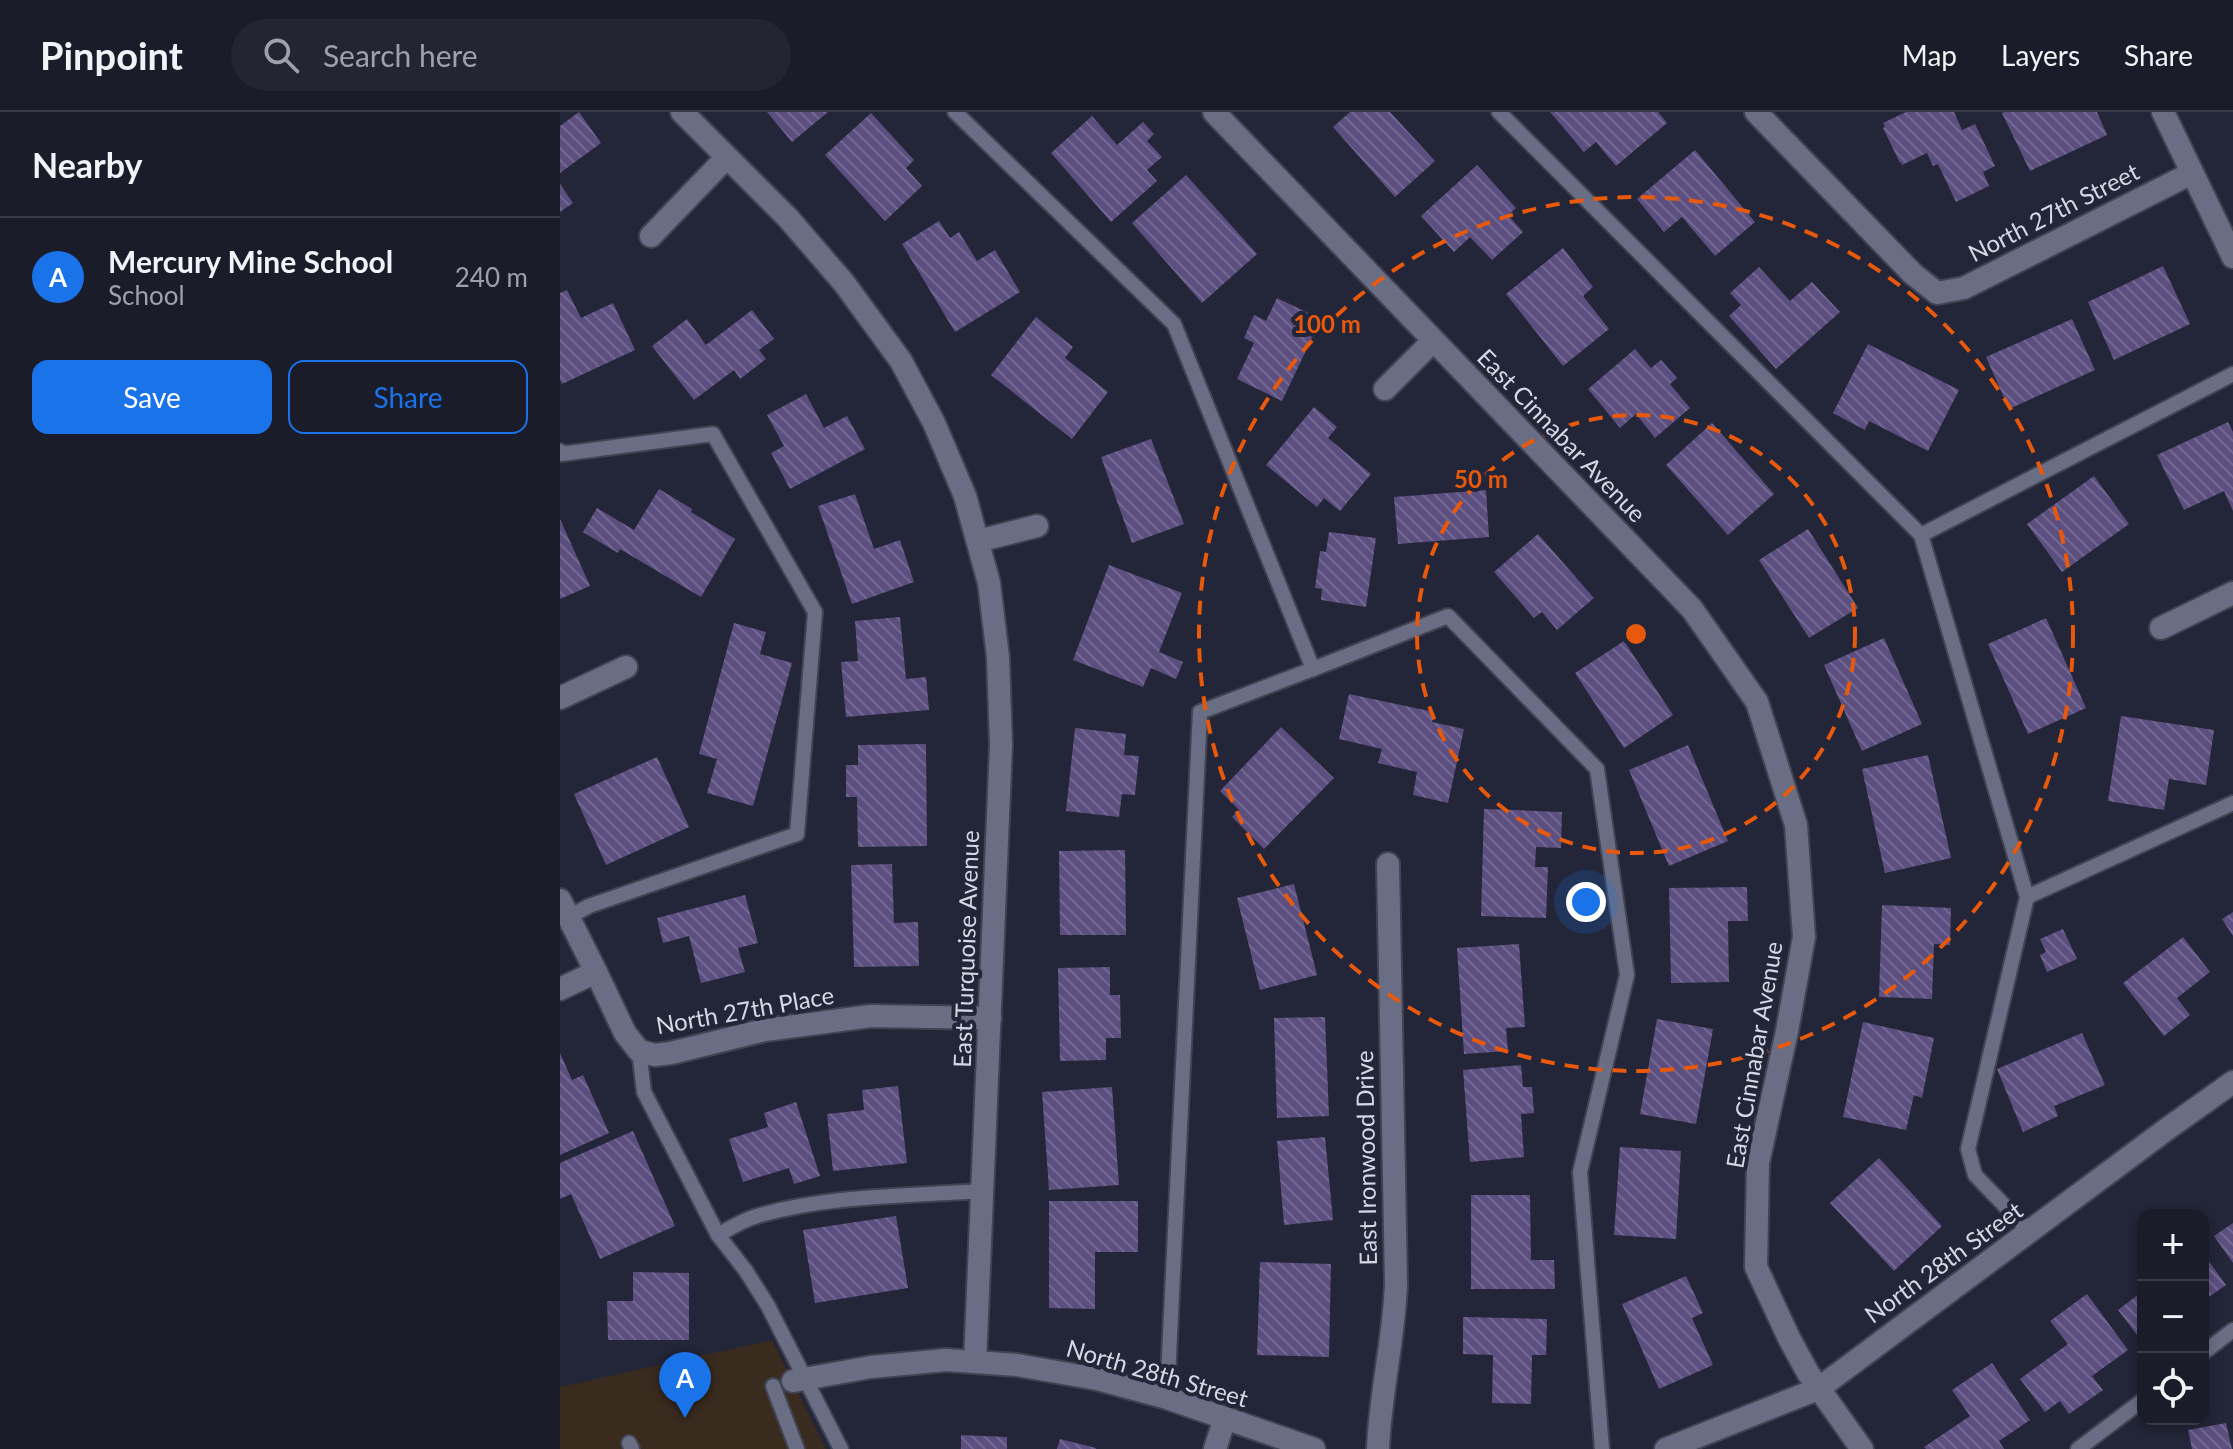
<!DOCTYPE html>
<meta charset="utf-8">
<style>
body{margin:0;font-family:Lato,sans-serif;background:#232532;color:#f1f3f6}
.controls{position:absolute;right:24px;bottom:24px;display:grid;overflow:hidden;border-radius:16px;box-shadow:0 4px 12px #0003}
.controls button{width:72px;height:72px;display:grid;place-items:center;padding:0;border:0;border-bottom:2px solid #383a47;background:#1a1c2a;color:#f1f3f6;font:40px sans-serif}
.you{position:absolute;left:1026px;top:790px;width:28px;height:28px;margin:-20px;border:6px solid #fff;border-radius:50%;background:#1a73e8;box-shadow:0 0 0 12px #1a73e833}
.badge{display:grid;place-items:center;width:52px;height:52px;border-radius:50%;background:#1a73e8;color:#fff;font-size:26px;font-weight:700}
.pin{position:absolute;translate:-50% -66px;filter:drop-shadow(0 2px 4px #0008)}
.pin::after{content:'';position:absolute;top:42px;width:28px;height:24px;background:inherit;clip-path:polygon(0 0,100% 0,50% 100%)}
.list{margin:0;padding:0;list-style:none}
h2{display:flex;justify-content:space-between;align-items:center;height:104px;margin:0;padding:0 32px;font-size:34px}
h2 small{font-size:26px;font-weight:400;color:#9fa1a8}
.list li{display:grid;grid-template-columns:52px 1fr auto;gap:24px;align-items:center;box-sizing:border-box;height:120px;padding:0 32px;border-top:2px solid #383a47}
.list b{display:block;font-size:30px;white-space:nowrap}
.list p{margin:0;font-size:26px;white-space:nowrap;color:#9fa1a8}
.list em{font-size:26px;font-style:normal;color:#9fa1a8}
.actions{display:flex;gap:16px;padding:24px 32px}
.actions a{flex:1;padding:18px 0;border:2px solid #1a73e8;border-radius:16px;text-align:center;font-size:28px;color:#1a73e8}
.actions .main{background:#1a73e8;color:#fff}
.icon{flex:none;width:44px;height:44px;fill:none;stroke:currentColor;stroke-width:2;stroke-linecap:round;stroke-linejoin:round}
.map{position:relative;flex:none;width:1673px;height:1337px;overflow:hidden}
header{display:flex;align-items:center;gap:48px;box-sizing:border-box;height:112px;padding:0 40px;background:#1a1c2a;border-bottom:2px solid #383a47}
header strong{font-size:38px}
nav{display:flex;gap:44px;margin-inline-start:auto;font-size:28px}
.search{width:560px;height:72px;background:#232532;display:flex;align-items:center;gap:20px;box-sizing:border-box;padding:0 28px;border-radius:44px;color:#9fa1a8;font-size:30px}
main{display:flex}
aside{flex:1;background:#1a1c2a}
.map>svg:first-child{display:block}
.education{fill:#3a2b1f}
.building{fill:url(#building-back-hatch)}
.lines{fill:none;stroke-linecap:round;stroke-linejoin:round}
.service-casing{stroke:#414352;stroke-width:18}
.minor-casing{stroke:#414352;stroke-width:26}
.service{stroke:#6a6e84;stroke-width:14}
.minor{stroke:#6a6e84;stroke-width:22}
.ring{fill:none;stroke:#e8590c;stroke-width:4;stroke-dasharray:14 10}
.labels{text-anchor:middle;stroke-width:8;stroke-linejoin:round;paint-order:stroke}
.street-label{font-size:24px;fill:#d6d8e5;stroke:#232538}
.centre{fill:#e8590c;stroke:#232538;stroke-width:4}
.ring-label{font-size:24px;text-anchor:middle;font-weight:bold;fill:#e8590c;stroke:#232538;stroke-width:8;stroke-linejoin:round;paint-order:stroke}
</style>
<header>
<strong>Pinpoint</strong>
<div class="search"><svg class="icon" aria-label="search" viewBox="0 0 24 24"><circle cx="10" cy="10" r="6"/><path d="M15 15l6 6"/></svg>Search here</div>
<nav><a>Map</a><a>Layers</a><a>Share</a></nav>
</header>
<main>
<aside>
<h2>Nearby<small></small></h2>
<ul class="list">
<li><span class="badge">A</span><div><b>Mercury Mine School</b><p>School</p></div><em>240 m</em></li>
</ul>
<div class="actions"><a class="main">Save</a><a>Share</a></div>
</aside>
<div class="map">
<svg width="1673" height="1337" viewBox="0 0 1673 1337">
<defs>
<pattern id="building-back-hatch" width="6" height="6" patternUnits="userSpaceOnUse" patternTransform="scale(2)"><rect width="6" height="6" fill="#5c4f80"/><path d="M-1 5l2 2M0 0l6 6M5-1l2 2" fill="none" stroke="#736892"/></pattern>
</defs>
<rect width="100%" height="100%" fill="#232538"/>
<path class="education" d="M212 1228 266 1337H0V1275Z"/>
<g class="building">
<path d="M19 0 41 31 0 61V14Z"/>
<path d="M207 0H268L232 30Z"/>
<path d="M790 0H830L875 49 835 85 773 15Z"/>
<path d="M990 0H1098L1107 11 1056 54 1036 30 1024 40Z"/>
<path d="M1346 0H1394L1402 18 1415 12 1435 54 1423 60 1429 74 1396 90 1378 52 1373 54 1367 41 1342 53 1341 50 1340 51 1323 16 1325 15 1323 11Z"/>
<path d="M1444 0H1537L1547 23 1470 59 1442 1Z"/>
<path d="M311 1 354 48 346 56 362 74 325 109 265 43Z"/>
<path d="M532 4 557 33 583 10 594 22 587 29 602 45 587 58 597 69 551 110 491 41Z"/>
<path d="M1135 38 1195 110 1155 144 1122 105 1104 120 1077 87Z"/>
<path d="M917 53 956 96 948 103 963 120 932 148 910 125 894 140 861 104Z"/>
<path d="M626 63 697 142 642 191 572 111Z"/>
<path d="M0 72 13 91 0 100Z"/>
<path d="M379 109 390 126 399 120 417 149 435 138 460 180 395 220 342 132Z"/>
<path d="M1003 136 1033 175 1023 184 1049 217 1003 254 946 182Z"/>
<path d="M1603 154 1630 212 1554 248 1528 190Z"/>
<path d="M1199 155 1230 189 1252 170 1280 200 1216 257 1169 204 1181 193 1170 181Z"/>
<path d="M7 178 21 206 53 191 75 238 2 272 0 268V181Z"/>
<path d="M717 186 761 207 722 289 677 267 694 231 684 226 694 203 706 209Z"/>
<path d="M192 198 214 227 199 238 206 247 180 267 174 258 134 288 92 234 127 207 146 233Z"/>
<path d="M476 205 513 235 505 246 548 280 512 327 431 263Z"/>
<path d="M1512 207 1535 258 1449 297 1426 245Z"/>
<path d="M1308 232 1399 278 1368 339 1309 309 1305 318 1273 301Z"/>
<path d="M1075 237 1091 256 1101 248 1117 266 1110 272 1130 296 1095 326 1076 302 1060 316 1028 277Z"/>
<path d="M246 282 264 316 287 304 305 337 230 377 211 341 224 334 207 303Z"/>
<path d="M754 295 777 315 768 326 811 362 780 399 764 386 757 395 706 353Z"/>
<path d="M1668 310 1673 320V399L1664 379 1624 398 1597 343Z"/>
<path d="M1152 311 1214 382 1168 423 1106 353Z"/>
<path d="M591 327 624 412 572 431 541 345Z"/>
<path d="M1534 364 1569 412 1502 460 1467 412Z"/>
<path d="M99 377 132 397 131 400 175 427 141 485 60 437 58 441 23 420 37 396 74 418Z"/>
<path d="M926 378 929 425 838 432 834 385Z"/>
<path d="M295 382 314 437 340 428 354 470 292 492 258 394Z"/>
<path d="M0 407 30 474 0 487Z"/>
<path d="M1248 417 1298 496 1249 526 1199 448Z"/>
<path d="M769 420 816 426 806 495 761 488 762 477 755 476 760 439 766 440Z"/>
<path d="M978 422 1034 486 997 518 982 500 974 506 934 460Z"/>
<path d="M549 453 622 481 599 540 623 550 616 567 591 556 583 575 513 548Z"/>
<path d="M340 505 346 567 366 565 369 598 286 605 281 550 298 549 295 509Z"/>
<path d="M1486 506 1526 596 1468 622 1428 532Z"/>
<path d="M174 511 206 520 200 542 232 551 193 694 147 681 157 647 139 642Z"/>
<path d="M1324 526 1362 612 1302 639 1264 553Z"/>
<path d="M1064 529 1113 603 1064 636 1015 561Z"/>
<path d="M789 582 874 600 872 610 904 617 888 691 853 683 857 660 818 651 822 637 779 627Z"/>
<path d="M1561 604 1654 618 1646 673 1609 667 1604 698 1548 689Z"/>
<path d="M721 615 774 666 704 737 672 705 679 698 660 679Z"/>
<path d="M515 616 566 622 564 643 579 644 575 683 562 682 559 705 506 699Z"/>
<path d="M366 632 367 734 298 735 297 685H286V653H298V633Z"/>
<path d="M1128 633 1168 729 1109 754 1069 658Z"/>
<path d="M1368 643 1391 746 1325 761 1302 657Z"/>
<path d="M97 645 129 715 46 753 14 682Z"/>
<path d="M924 697 1002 700 1001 736 976 735 975 755H988L986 806 921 804Z"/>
<path d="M565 738 566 823H500L499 739Z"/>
<path d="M332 752 334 811 358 810 359 854 294 855 291 753Z"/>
<path d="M734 772 757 863 700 878 677 786Z"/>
<path d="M1187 775 1188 809H1168L1169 870 1111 871 1109 776Z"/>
<path d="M185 783 198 831 178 836 185 860 141 871 129 824 103 831 97 806Z"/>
<path d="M1322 793 1391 796 1390 833 1374 832 1372 887 1319 885Z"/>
<path d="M1673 800V824L1662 807Z"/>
<path d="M1503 817 1517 847 1487 860 1480 843 1486 840 1480 827Z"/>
<path d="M1623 825 1650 860 1617 886 1630 903 1604 924 1563 871Z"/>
<path d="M959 832 965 915 946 916 948 939 904 942 897 836Z"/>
<path d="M550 855V883H560L561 926H546V948L500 949 498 856Z"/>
<path d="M765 905 769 1004 717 1006 714 906Z"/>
<path d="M1097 907 1153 917 1136 1012 1080 1002Z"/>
<path d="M1303 910 1374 926 1362 986 1354 983 1346 1018 1283 1005Z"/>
<path d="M1522 921 1545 973 1494 994 1498 1004 1463 1020 1437 957Z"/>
<path d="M0 941 12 968 23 963 49 1021 0 1043Z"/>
<path d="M961 953 963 975H972L974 1001 961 1002 964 1045 910 1050 903 958Z"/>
<path d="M338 974 347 1051 273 1059 267 1002 304 998 302 978Z"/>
<path d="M552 975 559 1073 489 1078 482 980Z"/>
<path d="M236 990 260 1064 234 1072 229 1056 183 1070 169 1027 208 1015 204 1001Z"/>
<path d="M73 1019 115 1114 40 1147 11 1082 0 1087V1051Z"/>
<path d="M765 1025 773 1108 724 1113 717 1029Z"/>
<path d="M1060 1035 1121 1039 1116 1127 1054 1123Z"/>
<path d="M1319 1046 1382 1114 1334 1159 1270 1091Z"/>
<path d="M911 1083H970L971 1148H994L995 1177H911Z"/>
<path d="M489 1089H578V1140H535V1197L489 1196Z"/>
<path d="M336 1104 348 1176 255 1191 243 1118Z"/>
<path d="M1673 1111V1151L1654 1124Z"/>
<path d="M1643 1141 1666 1173 1643 1189Z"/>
<path d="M700 1150 771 1152 769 1245 697 1243Z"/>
<path d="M73 1160 129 1161V1228H48L47 1189H73Z"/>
<path d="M1126 1164 1143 1201 1132 1206 1153 1253 1099 1277 1062 1192Z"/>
<path d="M1583 1179V1231L1558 1198Z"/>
<path d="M1527 1182 1568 1238 1532 1264 1543 1278 1509 1302 1500 1289 1485 1300 1460 1267 1508 1232 1490 1209Z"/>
<path d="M903 1205 987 1207 986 1243H972L971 1292 932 1291 933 1243 903 1242Z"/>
<path d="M1432 1251 1470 1308 1439 1329 1444 1337H1366L1364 1335 1410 1304 1392 1278Z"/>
<path d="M1666 1311 1672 1337H1632L1628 1318Z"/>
<path d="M401 1323 447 1325V1337H401Z"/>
<path d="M500 1327 536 1336V1337H497Z"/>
</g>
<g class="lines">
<g class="service-casing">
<g id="service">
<path d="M395 0 614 212 753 557 640 600 607 1286"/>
<path d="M939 0 1361 423 1467 785 1408 1037 1415 1063 1470 1120"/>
<path d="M0 339 1 342 153 322 255 500 237 722 29 794 9 805"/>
<path d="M1361 423 1673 262"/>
<path d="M753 557 888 504 1037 657 1067 863 1020 1060 1042 1337"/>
<path d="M1467 785 1673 691"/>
<path d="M79 939 84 980 158 1123"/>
<path d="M1643 1241 1673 1218"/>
<path d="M213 1274 237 1337"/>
<path d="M69 1331 72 1337"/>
<path d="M281 1337 208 1194 186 1159 158 1123C170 1116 183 1108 197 1104 269 1083 348 1084 422 1079"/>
<path d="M1518 1337 1583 1288"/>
</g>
</g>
<g class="minor-casing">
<g id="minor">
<path d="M122 0 228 106 284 171 341 249 374 311 405 384 429 471 438 545 441 633 415 1250"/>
<path d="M654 0 1132 497 1197 590 1236 713 1244 825 1227 919 1198 1051 1196 1155 1229 1226 1248 1261 1302 1337"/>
<path d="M1196 0 1353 162 1377 181 1404 176 1632 61"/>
<path d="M1603 0 1673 145"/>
<path d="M91 124 166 46"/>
<path d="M825 277 873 229"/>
<path d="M418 429 477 414"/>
<path d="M1601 516 1673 481"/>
<path d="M0 586 66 555"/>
<path d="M0 788 36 860"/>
<path d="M0 877 36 860 65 921 79 939 95 943 111 941 205 918 311 904 430 906"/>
<path d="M233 1269 311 1255 386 1248 457 1253 537 1267 607 1286 754 1337"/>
<path d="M655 1337 665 1306"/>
<path d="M818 1337C820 1282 834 1228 836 1172L828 752"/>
<path d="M1106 1337 1258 1277 1607 1017 1673 970"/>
</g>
</g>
<use href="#service" class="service"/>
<use href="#minor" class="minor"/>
</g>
<g class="ring">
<circle cx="1076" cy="522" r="219"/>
<circle cx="1076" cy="522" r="437"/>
</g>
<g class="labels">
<g class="street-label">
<text transform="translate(1494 101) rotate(-27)" y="8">North 27th Street</text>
<text transform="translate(1001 324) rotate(46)" y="8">East Cinnabar Avenue</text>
<text transform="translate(407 837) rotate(-88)" y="8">East Turquoise Avenue</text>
<text transform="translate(185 899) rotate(-10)" y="8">North 27th Place</text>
<text transform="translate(1195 943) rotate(-80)" y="8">East Cinnabar Avenue</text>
<text transform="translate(807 1046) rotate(-91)" y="8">East Ironwood Drive</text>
<text transform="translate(1384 1151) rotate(-36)" y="8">North 28th Street</text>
<text transform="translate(597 1262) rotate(16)" y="8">North 28th Street</text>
</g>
</g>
<circle cx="1076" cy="522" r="12" class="centre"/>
<g class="ring-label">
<text x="767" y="221">100 m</text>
<text x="921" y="376">50 m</text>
</g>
</svg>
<div class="controls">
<button>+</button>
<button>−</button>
<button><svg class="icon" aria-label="locate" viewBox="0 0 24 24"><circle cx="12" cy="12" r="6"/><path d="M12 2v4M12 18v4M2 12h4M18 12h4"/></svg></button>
</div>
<div class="you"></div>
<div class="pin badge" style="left:125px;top:1306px">A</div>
</div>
</main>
